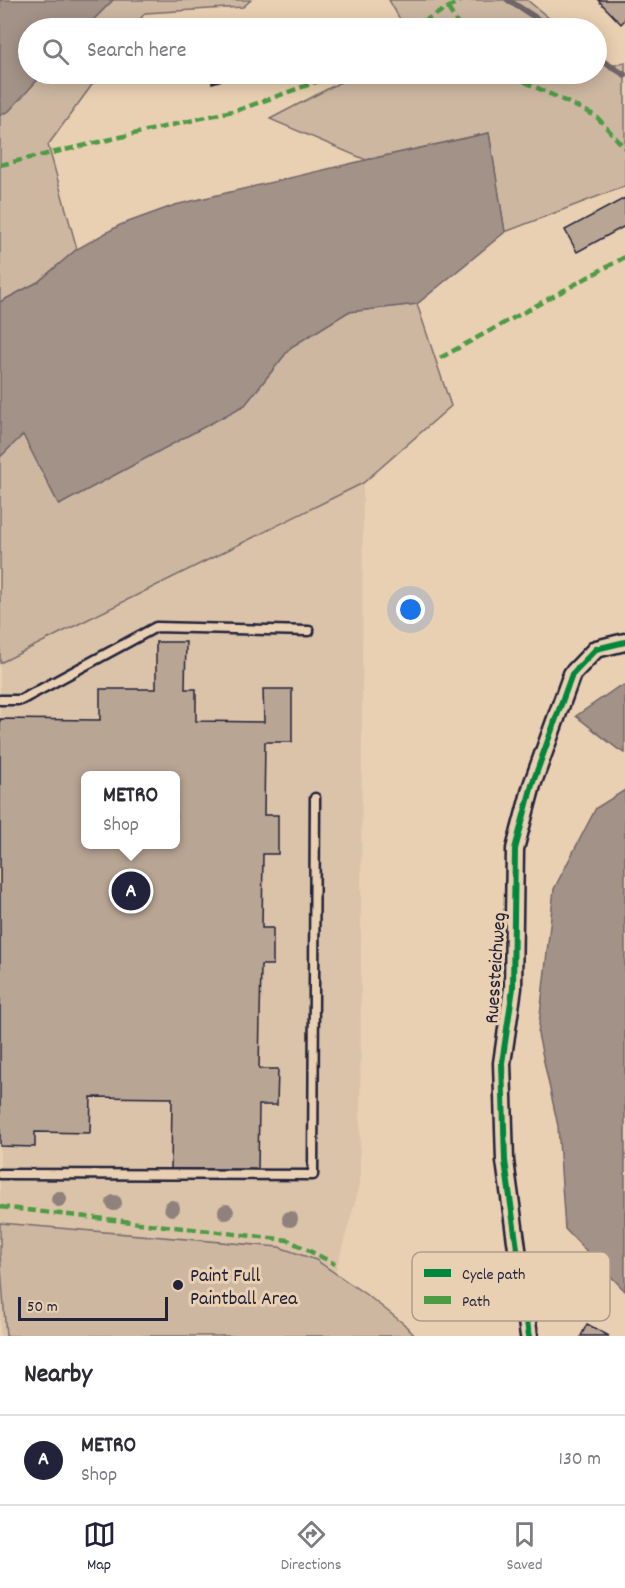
<!DOCTYPE html>
<style>
body{margin:0;font-family:Dekko,sans-serif;background:#f7f7f7;color:#2b2b33}
.scale{position:absolute;left:18px;bottom:15px;width:150px;box-sizing:border-box;padding-left:6px;border:3px solid #22223b;border-top:0;font-size:16px;line-height:21px;white-space:nowrap;color:#22223b;-webkit-text-stroke:4px #ead0b2;paint-order:stroke}
.you{position:absolute;left:411px;top:610px;width:21px;height:21px;margin:-15px;border:4px solid #fff;border-radius:50%;background:#1a73e8;box-shadow:0 0 0 9px #1a73e833}
.badge{display:grid;place-items:center;width:39px;height:39px;border-radius:50%;background:#22223b;color:#fff;font-size:20px;font-weight:700}
.pin{position:absolute;translate:-50% -50%;border:3px solid #fff;box-shadow:0 2px 6px #0006}
.popup{position:absolute;left:81px;top:771px;width:99px;height:78px;box-sizing:border-box;display:grid;place-content:center;border-radius:9px;background:#fff;filter:drop-shadow(0 2px 4px #0005);font-size:20px;white-space:nowrap;color:#7c7c81}
.popup b{font-size:22px;color:#2b2b33}
.popup::after{content:'';position:absolute;left:50%;top:100%;margin-left:-12px;border:12px solid transparent;border-top-color:#fff}
.list{margin:0;padding:0;list-style:none}
h2{display:flex;justify-content:space-between;align-items:center;height:78px;margin:0;padding:0 24px;font-size:26px}
h2 small{font-size:20px;font-weight:400;color:#7c7c81}
.list li{display:grid;grid-template-columns:39px 1fr auto;gap:18px;align-items:center;box-sizing:border-box;height:90px;padding:0 24px;border-top:2px solid #e1e1e2}
.list b{display:block;font-size:22px;white-space:nowrap}
.list p{margin:0;font-size:20px;white-space:nowrap;color:#7c7c81}
.list em{font-size:20px;font-style:normal;color:#7c7c81}
.icon{flex:none;width:33px;height:33px;fill:none;stroke:currentColor;stroke-width:2;stroke-linecap:round;stroke-linejoin:round}
.map{position:relative;flex:none;width:625px;height:1336px;overflow:hidden}
.search{position:absolute;background:#fff;box-shadow:0 3px 15px #0003;left:18px;right:18px;top:18px;height:66px;display:flex;align-items:center;gap:15px;box-sizing:border-box;padding:0 21px;border-radius:33px;color:#7c7c81;font-size:22px}
.sheet{height:168px;background:#fff}
nav{display:flex;justify-content:space-around;align-items:center;box-sizing:border-box;height:84px;border-top:2px solid #e1e1e2;background:#fff;font-size:16px;color:#7c7c81}
nav a{display:grid;justify-items:center;gap:3px}
nav .on{color:#22223b}
.map>svg:first-child{display:block}
.built{fill:#dbc3a9;fill-rule:evenodd}
.green{fill:#cdb7a1;stroke:#786c6e;stroke-width:1.5}
.water{fill:#a39287;stroke:#6f6569;stroke-width:1.5}
.lines{fill:none;stroke-linecap:round;stroke-linejoin:round}
.stream{stroke:#6f6569;stroke-width:6}
.building{fill:#b8a594;stroke:#22223b;stroke-width:1.5;fill-rule:evenodd}
.lane-casing{stroke:#22223b;stroke-width:13}
.street-casing{stroke:#22223b;stroke-width:21}
.lane{stroke:#ead0b2;stroke-width:8}
.street{stroke:#ead0b2;stroke-width:16}
.quiet{stroke:#4d9b45;stroke-width:4.5;stroke-dasharray:9 4.5;stroke-linecap:butt}
.cycleway-casing{stroke:#ead0b2;stroke-width:10}
.cycleway{stroke:#00873e;stroke-width:6}
.tree{fill:#8f817c}
.poi-dot{fill:#22223b;stroke:#ead0b2;stroke-width:2}
.labels{text-anchor:middle;stroke-width:6;stroke-linejoin:round;paint-order:stroke}
.street-label{font-size:20px;fill:#22223b;stroke:#ead0b2}
.poi-label{font-size:20px;fill:#22223b;stroke:#ead0b2;text-anchor:start}
.key{fill:#ead0b2;stroke:#ae9c8e;stroke-width:1.5}
.key-label{font-size:16px;fill:#22223b}
</style>
<div class="map">
<svg width="625" height="1336" viewBox="0 0 625 1336">
<rect width="100%" height="100%" fill="#ead0b2"/>
<filter id="ink" filterUnits="userSpaceOnUse"><feTurbulence type="fractalNoise" baseFrequency=".0167" numOctaves="2"/><feDisplacementMap in="SourceGraphic" scale="12" xChannelSelector="R" yChannelSelector="G"/><feConvolveMatrix kernelMatrix="1 2 1 2 8 2 1 2 1" color-interpolation-filters="sRGB"/></filter>
<g filter="url(#ink)">
<path class="built" d="M363 483 360 1185 335 1273 371 1298 404 1324 415 1336H0V663ZM86 776H176V844H86Z"/>
<g class="green">
<path d="M113 0H251L243 7 145 13 133 28H85Z"/>
<path d="M389 0H527L561 28H405Z"/>
<path d="M597 58 608 67 625 62V186L505 232 489 133 366 160 270 119 356 74H596Z"/>
<path d="M43 74H100L48 145 77 249 38 282 0 302V115L9 111Z"/>
<path d="M417 304 451 406 363 483 0 663V457L23 434 59 505 245 405 291 347 348 312Z"/>
<path d="M0 1223 279 1247 316 1260 371 1298 404 1324 415 1336H6L0 1254Z"/>
</g>
<g class="water">
<path d="M0 0H113L85 28H28V74H43L9 111 0 115Z"/>
<path d="M489 133 505 232 417 304 348 312 291 347 245 405 59 505 23 435 0 457V302L38 282 77 249 120 225 175 205 366 160Z"/>
<path d="M625 686V753L619 750 576 716 618 687Z"/>
<path d="M625 790V1291L565 1229 558 1126 538 1034 554 889 596 808Z"/>
</g>
<g class="lines">
<g class="stream">
<path d="M508 0 552 28"/>
<path d="M596 57 625 75"/>
</g>
</g>
<g class="building">
<path d="M598 0H625V20L621 24Z"/>
<path d="M209 74H235L236 76 212 83Z"/>
<path d="M625 198V226L577 252 565 230Z"/>
<path d="M156 642H186L185 689H196V721L264 722 263 689H292V742H265L264 815H278V854H263L262 928H273V965H261L259 1069H278L277 1105H259L258 1171 171 1170 172 1098 91 1097 90 1133 35 1132V1147L0 1146V719L100 720V689H156ZM86 776H176V844H86Z"/>
<path d="M587 1324 609 1336H581Z"/>
</g>
<g class="lines">
<g class="lane-casing">
<g id="lane">
<path d="M0 700H21L156 627 309 631"/>
<path d="M0 1174 313 1175 315 798"/>
</g>
</g>
<g class="street-casing">
<path id="street" d="M529 1336 505 1161 502 1063 513 988 515 849 532 785 572 674 596 649 625 642"/>
</g>
<use href="#lane" class="lane"/>
<use href="#street" class="street"/>
<g class="quiet">
<path d="M448 8 460 28"/>
<path d="M411 28 462 0"/>
<path d="M513 74 521 80 596 116 625 148"/>
<path d="M0 165 241 109 319 81 332 74"/>
<path d="M440 358 625 257"/>
<path d="M0 1207 288 1240 335 1264"/>
</g>
<g class="cycleway-casing">
<path id="cycleway" d="M529 1336 505 1161 502 1063 513 988 515 849 532 785 572 674 596 649 625 642"/>
</g>
<use href="#cycleway" class="cycleway"/>
</g>
<g class="tree">
<circle cx="59" cy="1199" r="8"/>
<circle cx="114" cy="1203" r="8"/>
<circle cx="172" cy="1208" r="8"/>
<circle cx="226" cy="1212" r="8"/>
<circle cx="290" cy="1219" r="8"/>
</g>
</g>
<circle class="poi-dot" cx="178" cy="1285" r="6"/>
<g class="labels">
<g class="street-label">
<text transform="translate(494 968) rotate(-86)" y="7">Ruessteichweg</text>
</g>
<g class="poi-label">
<text x="190" y="1281">Paint Full<tspan x="190" dy="23">Paintball Area</tspan></text>
</g>
</g>
<rect x="412" y="1252" width="198" height="69" rx="9" class="key"/>
<rect x="424" y="1269" width="27" height="8" fill="#00873e"/>
<rect x="424" y="1296" width="27" height="8" fill="#4d9b45"/>
<g class="key-label">
<text x="462" y="1279">Cycle path</text>
<text x="462" y="1306">Path</text>
</g>
</svg>
<div class="scale">50 m</div>
<div class="you"></div>
<div class="pin badge" style="left:131px;top:891px">A</div>
<div class="popup"><b>METRO</b>Shop</div>
<div class="search"><svg class="icon" aria-label="search" viewBox="0 0 24 24"><circle cx="10" cy="10" r="6"/><path d="M15 15l6 6"/></svg>Search here</div>
</div>
<section class="sheet">
<h2>Nearby<small></small></h2>
<ul class="list">
<li><span class="badge">A</span><div><b>METRO</b><p>Shop</p></div><em>130 m</em></li>
</ul>
</section>
<nav>
<a class="on"><svg class="icon" aria-label="map" viewBox="0 0 24 24"><path d="M3 6l6-2 6 2 6-2v14l-6 2-6-2-6 2zM9 4v14M15 6v14"/></svg>Map</a>
<a><svg class="icon" aria-label="directions" viewBox="0 0 24 24"><path d="M12 3l9 9-9 9-9-9zM9 14v-3h6M13 9l2 2-2 2"/></svg>Directions</a>
<a><svg class="icon" aria-label="saved" viewBox="0 0 24 24"><path d="M7 4h10v16l-5-4-5 4z"/></svg>Saved</a>
</nav>
